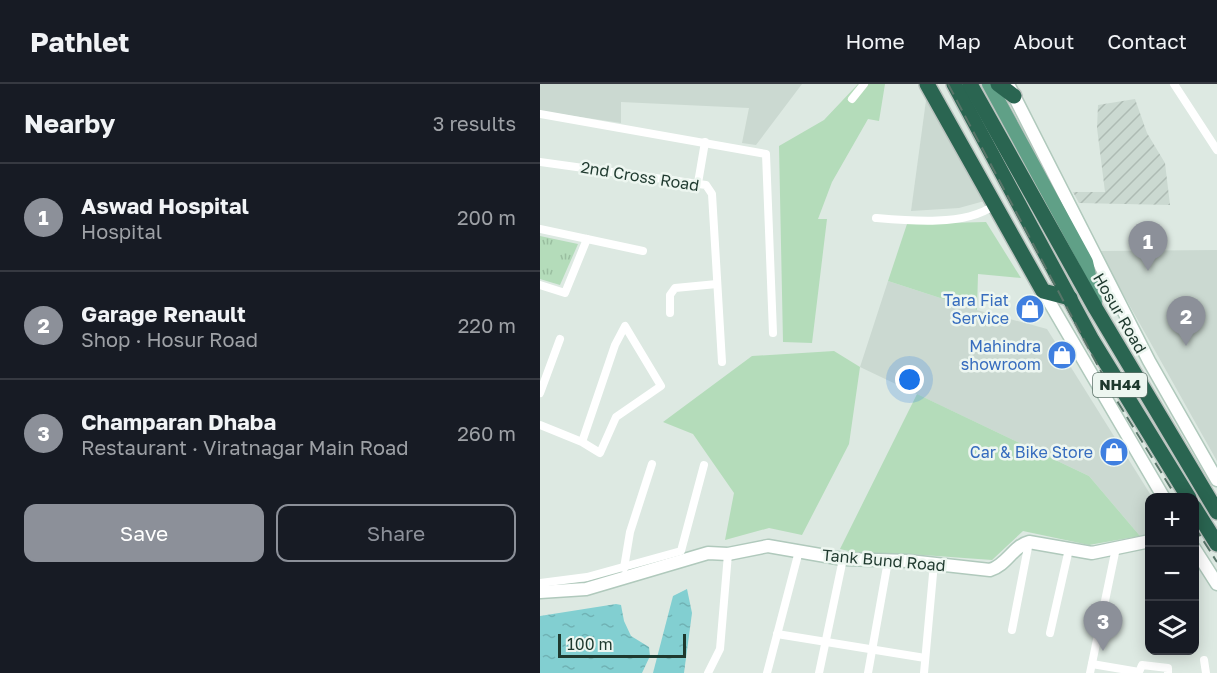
<!DOCTYPE html>
<meta charset="utf-8">
<style>
body{margin:0;font-family:"Golos Text",sans-serif;background:#20242c;color:#f1f3f6}
.controls{position:absolute;right:18px;bottom:18px;display:grid;overflow:hidden;border-radius:12px;box-shadow:0 3px 15px #0003}
.controls button{width:54px;height:54px;display:grid;place-items:center;padding:0;border:0;border-bottom:2px solid #363941;background:#171b24;color:#f1f3f6;font:30px sans-serif}
.scale{position:absolute;left:18px;bottom:15px;width:128px;box-sizing:border-box;padding-left:6px;border:3px solid #1e392e;border-top:0;font-size:16px;line-height:21px;white-space:nowrap;color:#1e392e;-webkit-text-stroke:4px #edf6f0;paint-order:stroke}
.you{position:absolute;left:370px;top:296px;width:21px;height:21px;margin:-15px;border:4px solid #fff;border-radius:50%;background:#1a73e8;box-shadow:0 0 0 9px #1a73e833}
.badge{display:grid;place-items:center;width:39px;height:39px;border-radius:50%;background:#8c9099;color:#fff;font-size:20px;font-weight:700}
.pin{position:absolute;translate:-50% -50px;filter:drop-shadow(0 2px 3px #0008)}
.pin::after{content:'';position:absolute;top:32px;width:21px;height:18px;background:inherit;clip-path:polygon(0 0,100% 0,50% 100%)}
.list{margin:0;padding:0;list-style:none}
h2{display:flex;justify-content:space-between;align-items:center;height:78px;margin:0;padding:0 24px;font-size:26px}
h2 small{font-size:20px;font-weight:400;color:#9ea1a6}
.list li{display:grid;grid-template-columns:39px 1fr auto;gap:18px;align-items:center;box-sizing:border-box;height:108px;padding:0 24px;border-top:2px solid #363941}
.list b{display:block;font-size:22px;white-space:nowrap}
.list p{margin:0;font-size:20px;white-space:nowrap;color:#9ea1a6}
.list em{font-size:20px;font-style:normal;color:#9ea1a6}
.actions{display:flex;gap:12px;padding:18px 24px}
.actions a{flex:1;padding:14px 0;border:2px solid #8c9099;border-radius:12px;text-align:center;font-size:21px;color:#8c9099}
.actions .main{background:#8c9099;color:#fff}
.icon{flex:none;width:33px;height:33px;fill:none;stroke:currentColor;stroke-width:2;stroke-linecap:round;stroke-linejoin:round}
.map{position:relative;flex:none;width:677px;height:589px;overflow:hidden}
header{display:flex;align-items:center;gap:36px;box-sizing:border-box;height:84px;padding:0 30px;background:#171b24;border-bottom:2px solid #363941}
header strong{font-size:28px}
nav{display:flex;gap:33px;margin-inline-start:auto;font-size:21px}
main{display:flex}
aside{flex:1;background:#171b24}
.map>svg:first-child{display:block}
.built{fill:#cbd9d1}
.industrial{fill:url(#industrial-furrows)}
.grass{fill:#b4dcba}
.park{fill:url(#park-tufts)}
.water{fill:url(#water-ripples)}
.lines{fill:none;stroke-linecap:round;stroke-linejoin:round}
.secondary-casing{stroke:#b0c9bc;stroke-width:15}
.primary-casing{stroke:#bcc4c0;stroke-width:16}
.highway-casing{stroke:#bcc4c0;stroke-width:18}
.street{stroke:#fff;stroke-width:8}
.secondary{stroke:#fff;stroke-width:12}
.primary{stroke:#60a087;stroke-width:14}
.highway{stroke:#2a6551;stroke-width:15}
.rail{stroke:#587569;stroke-width:2;stroke-dasharray:12 6;stroke-linecap:butt}
.labels{text-anchor:middle;stroke-width:5;stroke-linejoin:round;paint-order:stroke}
.shield{fill:#edf6f0;stroke:#5c7268;stroke-width:1.5}
.shield-label{font-size:15px;font-weight:bold;fill:#1e392e}
.street-label{font-size:16px;fill:#1e392e;stroke:#edf6f0}
.shop-label{font-size:16px;fill:#366cbe;stroke:#edf6f0;text-anchor:end}
</style>
<header>
<strong>Pathlet</strong>
<nav><a>Home</a><a>Map</a><a>About</a><a>Contact</a></nav>
</header>
<main>
<aside>
<h2>Nearby<small>3 results</small></h2>
<ul class="list">
<li><span class="badge">1</span><div><b>Aswad Hospital</b><p>Hospital</p></div><em>200 m</em></li>
<li><span class="badge">2</span><div><b>Garage Renault</b><p>Shop · Hosur Road</p></div><em>220 m</em></li>
<li><span class="badge">3</span><div><b>Champaran Dhaba</b><p>Restaurant · Viratnagar Main Road</p></div><em>260 m</em></li>
</ul>
<div class="actions"><a class="main">Save</a><a>Share</a></div>
</aside>
<div class="map">
<svg width="677" height="589" viewBox="0 0 677 589">
<defs>
<pattern id="industrial-furrows" width="10" height="10" patternUnits="userSpaceOnUse" patternTransform="scale(1.5)"><rect width="10" height="10" fill="#cbd9d1"/><path d="M-1 1l2-2M0 10L10 0M9 11l2-2" fill="none" stroke="#aebbb4"/></pattern>
<pattern id="park-tufts" width="24" height="20" patternUnits="userSpaceOnUse" patternTransform="scale(1.5)"><rect width="24" height="20" fill="#b4dcba"/><path d="M3 7l-1-3M5 7V3M7 7l1-3M15 17l-1-3M17 17v-4M19 17l1-3" fill="none" stroke="#9abea0"/></pattern>
<pattern id="water-ripples" width="26" height="14" patternUnits="userSpaceOnUse" patternTransform="scale(1.5)"><rect width="26" height="14" fill="#82cfd1"/><path d="M2 4q2-2 4 0t4 0M15 11q2-2 4 0t4 0" fill="none" stroke="#70b2b4"/></pattern>
</defs>
<rect width="100%" height="100%" fill="#dde9e2"/>
<g class="built">
<path d="M0 0H262L216 61 202 59 209 24 81 18V39L0 27Z"/>
<path d="M387 9 448 116 419 124 371 127Z"/>
<path d="M677 166V377L559 167Z"/>
<path d="M348 197 437 226 507 245 612 413 610 414 609 450 600 452 549 392 320 283Z"/>
</g>
<path class="industrial" d="M595 15 607 49 625 79 630 121 539 119 533 108H565L557 44 558 21Z"/>
<g class="grass">
<path d="M318 0H345L339 37 328 35 292 98 278 135H287L272 259 243 258 239 62 284 36Z"/>
<path d="M446 138 481 194 438 190 437 226 348 197 367 140Z"/>
<path d="M294 267 320 283 309 360 262 451 229 444 185 456 194 409 153 350 123 338 212 272Z"/>
<path d="M377 310 549 392 600 452 549 461 483 447 452 476 369 470 325 471 300 465Z"/>
</g>
<path class="park" d="M0 152 38 160 20 201 0 195Z"/>
<g class="water">
<path d="M147 505 152 529 144 589H113L133 512Z"/>
<path d="M76 520 81 521 84 537 91 552 109 563 110 572 102 589H0V532Z"/>
</g>
<g class="lines">
<g class="secondary-casing">
<g id="secondary">
<path d="M470 4 609 277 677 396"/>
<path d="M503 207 624 414"/>
<path d="M654 464 677 500"/>
<path d="M0 508 46 505 168 469 188 470 228 462 303 475 369 477 450 486C467 481 473 462 489 458L552 469 610 457"/>
</g>
</g>
<g class="primary-casing">
<path id="primary" d="M449 0 546 178 555 218"/>
</g>
<g class="highway-casing">
<g id="highway">
<path d="M387 0 503 207 530 214"/>
<path d="M414 0 552 256 649 414"/>
<path d="M430 0 556 225 677 428"/>
<path d="M458 0 474 12"/>
<path d="M654 423 677 460"/>
</g>
</g>
<g class="street">
<path d="M634 0 677 66"/>
<path d="M312 15 324 0"/>
<path d="M0 30 226 70 233 249"/>
<path d="M0 78 166 101 172 110 182 278"/>
<path d="M158 99 165 58"/>
<path d="M336 134C370 137 425 142 453 122"/>
<path d="M0 145 103 167"/>
<path d="M0 201 25 209 47 155"/>
<path d="M130 229V211L135 204 177 200"/>
<path d="M0 309 20 255"/>
<path d="M0 341 42 358 60 369 76 333 121 302 85 242 75 261 42 358"/>
<path d="M84 484 90 448 112 380"/>
<path d="M0 499 47 493 141 467 164 381"/>
<path d="M472 546 489 458"/>
<path d="M510 549 529 465"/>
<path d="M237 550 385 574"/>
<path d="M664 576 666 589"/>
<path d="M552 580 599 588 602 581 628 584V589"/>
<path d="M168 589 180 565 188 470"/>
<path d="M227 589 259 467"/>
<path d="M279 589 303 475"/>
<path d="M328 589 348 477"/>
<path d="M384 589 394 479"/>
<path d="M550 589 576 464"/>
</g>
<use href="#secondary" class="secondary"/>
<use href="#primary" class="primary"/>
<use href="#highway" class="highway"/>
<g class="rail">
<path d="M408 0 574 312 637 414"/>
<path d="M654 442 677 478"/>
</g>
</g>
<defs>
<g id="shop-disc" transform="scale(1.5)"><circle r="9.5" fill="#3f7fe0" stroke="#edf6f0"/><path d="M-5-2.5h2.3a2.7 3.5 0 0 1 5.4 0H5L5.5 6h-11ZM-1.5-2.5h3a1.5 2.3 0 0 0-3 0Z" fill="#fff"/></g>
</defs>
<g fill-rule="evenodd">
<use href="#shop-disc" x="490" y="225"/>
<use href="#shop-disc" x="522" y="271"/>
<use href="#shop-disc" x="574" y="368"/>
</g>
<g class="labels">
<rect class="shield" x="553" y="289" width="54" height="24" rx="4.5"/>
<g class="shield-label">
<text x="580" y="306">NH44</text>
</g>
<g class="street-label">
<text transform="translate(100 92) rotate(9)" y="6">2nd Cross Road</text>
<text transform="translate(580 229) rotate(60)" y="6">Hosur Road</text>
<text transform="translate(344 476) rotate(5)" y="6">Tank Bund Road</text>
</g>
<g class="shop-label">
<text x="469" y="222">Tara Fiat<tspan x="469" dy="18">Service</tspan></text>
<text x="501" y="268">Mahindra<tspan x="501" dy="18">showroom</tspan></text>
<text x="553" y="374">Car &amp; Bike Store</text>
</g>
</g>
</svg>
<div class="controls">
<button>+</button>
<button>−</button>
<button><svg class="icon" aria-label="layers" viewBox="0 0 24 24"><path d="M12 4l9 5-9 5-9-5zM3 14l9 5 9-5"/></svg></button>
</div>
<div class="scale">100 m</div>
<div class="you"></div>
<div class="pin badge" style="left:608px;top:187px">1</div>
<div class="pin badge" style="left:646px;top:262px">2</div>
<div class="pin badge" style="left:563px;top:567px">3</div>
</div>
</main>
